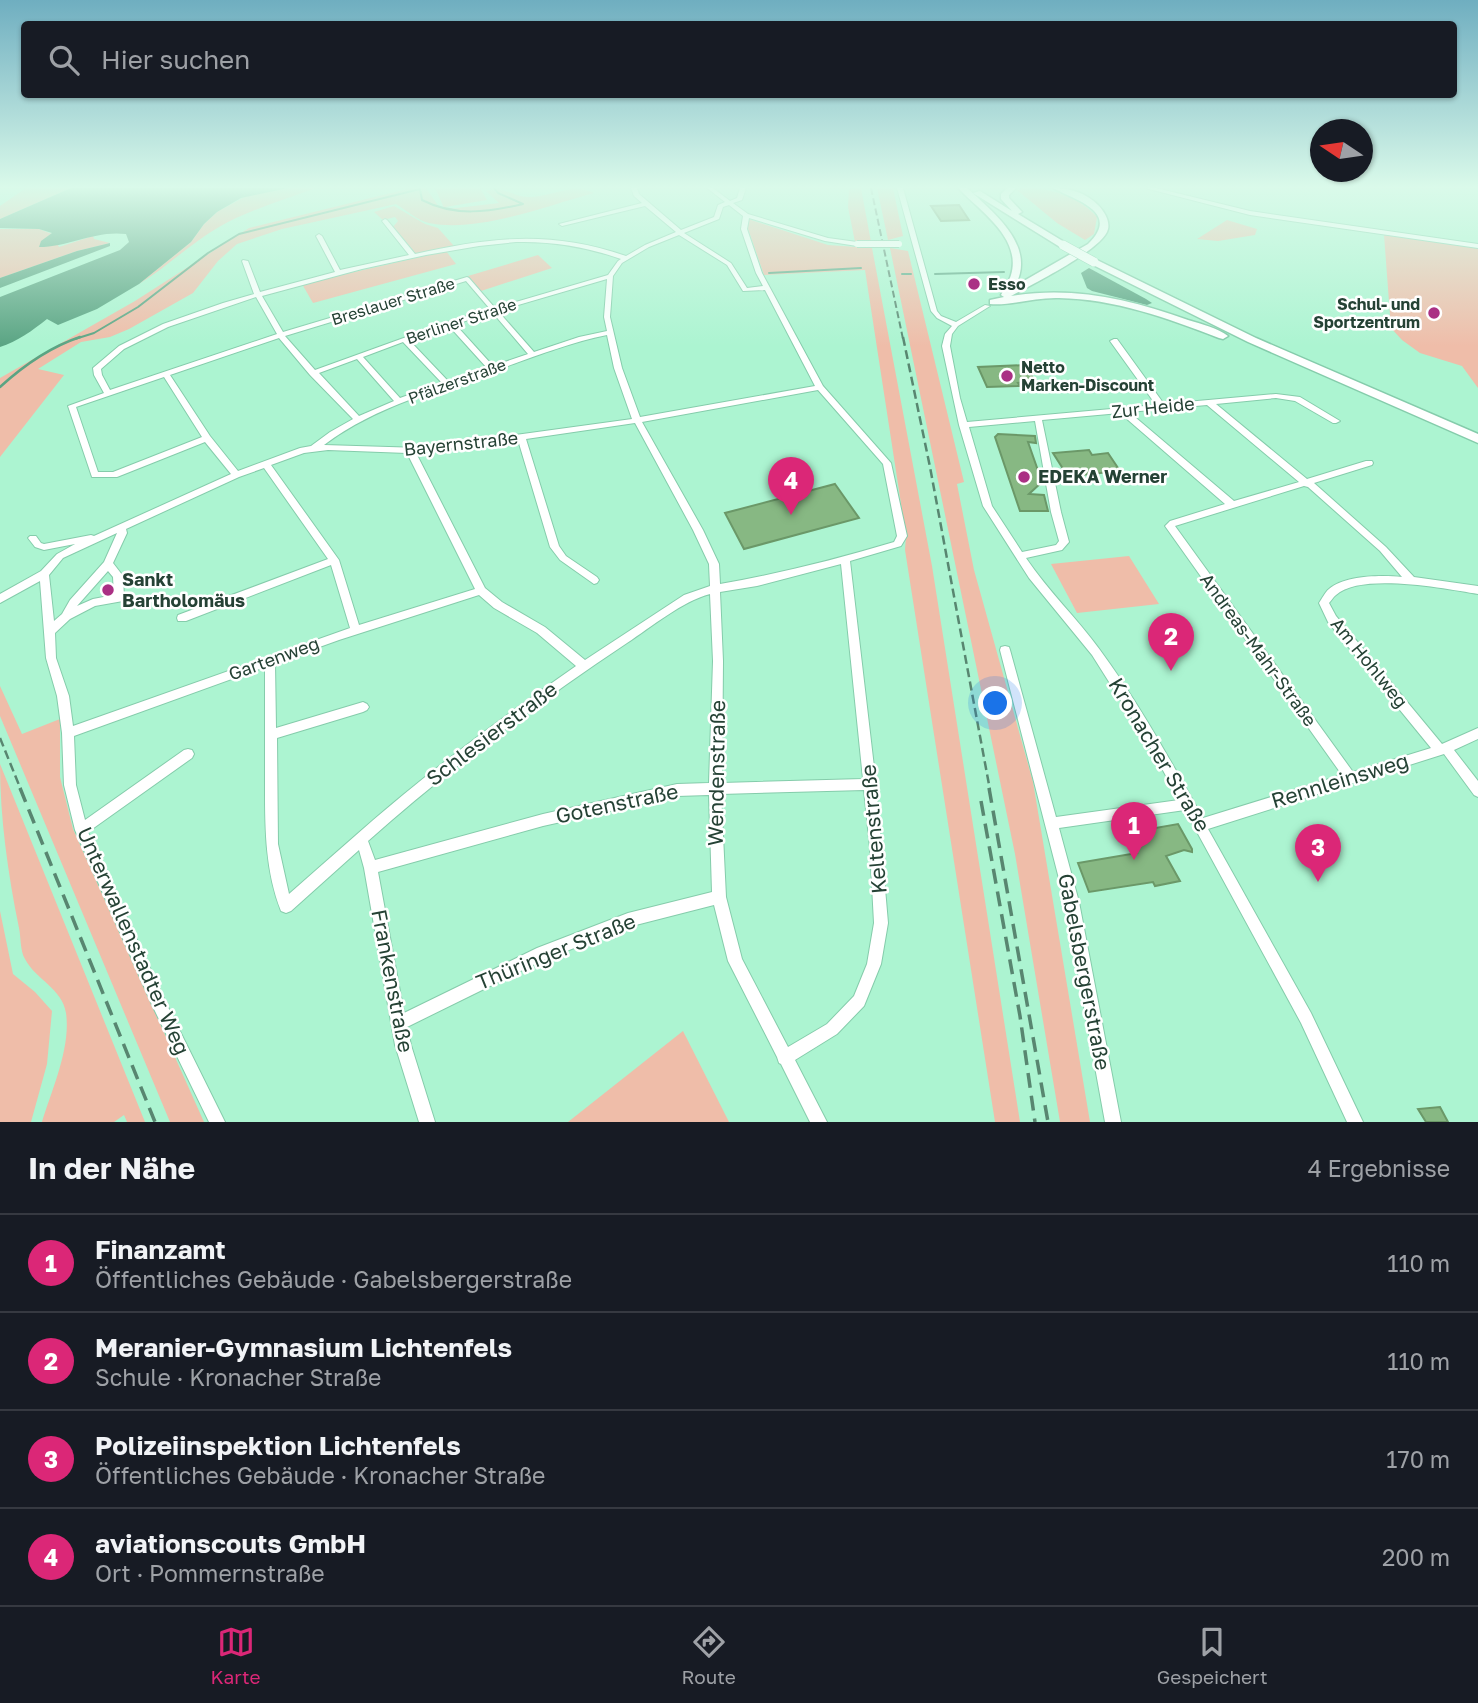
<!DOCTYPE html>
<html lang="de">
<meta charset="utf-8">
<style>
body{margin:0;font-family:"Golos Text",sans-serif;background:#242831;color:#f1f3f6}
.compass{position:absolute;left:1310px;top:119px;width:63px;height:63px;border-radius:50%;background:#171b24;box-shadow:0 2px 5px #0004;rotate:283deg}
.you{position:absolute;left:996px;top:704px;width:24px;height:24px;margin:-18px;border:5px solid #fff;border-radius:50%;background:#1a73e8;box-shadow:0 0 0 10px #1a73e833}
.badge{display:grid;place-items:center;width:46px;height:46px;border-radius:50%;background:#db2777;color:#fff;font-size:23px;font-weight:700}
.pin{position:absolute;translate:-50% -58px;filter:drop-shadow(0 2px 4px #0008)}
.pin::after{content:'';position:absolute;top:37px;width:24px;height:21px;background:inherit;clip-path:polygon(0 0,100% 0,50% 100%)}
.list{margin:0;padding:0;list-style:none}
h2{display:flex;justify-content:space-between;align-items:center;height:91px;margin:0;padding:0 28px;font-size:30px}
h2 small{font-size:23px;font-weight:400;color:#9ea1a6}
.list li{display:grid;grid-template-columns:46px 1fr auto;gap:21px;align-items:center;box-sizing:border-box;height:98px;padding:0 28px;border-top:2px solid #363941}
.list b{display:block;font-size:26px;white-space:nowrap}
.list p{margin:0;font-size:23px;white-space:nowrap;color:#9ea1a6}
.list em{font-size:23px;font-style:normal;color:#9ea1a6}
.icon{flex:none;width:38px;height:38px;fill:none;stroke:currentColor;stroke-width:2;stroke-linecap:round;stroke-linejoin:round}
.map{position:relative;flex:none;width:1478px;height:1122px;overflow:hidden}
.search{position:absolute;background:#171b24;box-shadow:0 2px 5px #0004;left:21px;right:21px;top:21px;height:77px;display:flex;align-items:center;gap:18px;box-sizing:border-box;padding:0 24px;border-radius:7px;color:#9ea1a6;font-size:26px}
.sheet{height:483px;background:#171b24}
nav{display:flex;justify-content:space-around;align-items:center;box-sizing:border-box;height:98px;border-top:2px solid #363941;background:#171b24;font-size:19px;color:#9ea1a6}
nav a{display:grid;justify-items:center;gap:4px}
nav .on{color:#db2777}
.map>svg:first-child{display:block}
.green{fill:#efbda9}
.water{fill:#5aa483}
.lines{fill:none;stroke-linecap:round;stroke-linejoin:round}
.stream-far1{stroke:#5aa483;stroke-width:2}
.stream{stroke:#5aa483;stroke-width:2.5}
.building{fill:#87b883;stroke:#6b9868;stroke-width:2}
.minor-casing{stroke:#85ccab;stroke-width:2}
.highway-casing{stroke:#85ccab;stroke-width:3}
.minor{fill:#fff;fill-rule:evenodd}
.highway{fill:#fff;fill-rule:evenodd}
.rail-far2{stroke:#588670;stroke-width:2;stroke-dasharray:7 3.5;stroke-linecap:butt}
.rail-far1{stroke:#588670;stroke-width:2.5;stroke-dasharray:9 4.5;stroke-linecap:butt}
.rail{stroke:#588670;stroke-width:3.5;stroke-dasharray:15 8;stroke-linecap:butt}
.minor-bridge-casing{stroke:#85ccab;stroke-width:8;stroke-linecap:butt}
.highway-bridge-casing{stroke:#85ccab;stroke-width:10;stroke-linecap:butt}
.minor-bridge{stroke:#fff;stroke-width:6}
.highway-bridge{stroke:#fff;stroke-width:9}
.poi-dot{fill:#aa3084;stroke:#fff;stroke-width:2.5}
.labels{text-anchor:middle;stroke-width:5;stroke-linejoin:round;paint-order:stroke}
.far-poi-label{font-size:16px;font-weight:bold;fill:#254235;stroke:#fff;text-anchor:start}
.far-street-label{font-size:16px;fill:#254235;stroke:#fff}
.street-label{font-size:18px;fill:#254235;stroke:#fff}
.poi-label{font-size:18px;font-weight:bold;fill:#254235;stroke:#fff;text-anchor:start}
.near-street-label{font-size:21px;fill:#254235;stroke:#fff}
</style>
<div class="map">
<svg width="1478" height="1122" viewBox="0 0 1478 1122">
<rect width="100%" height="100%" fill="#acf4d1"/>
<g class="green">
<path d="M26 188H71L0 219V206Z"/>
<path d="M288 188H316C283 200 249 210 219 227 191 243 167 267 139 284L191 242 204 224 217 212 248 195Z"/>
<path d="M411 188H426L439 207 444 208 435 188H480L487 200 445 207 448 209 499 203 486 191C504 185 512 197 529 197 551 197 573 182 594 193 545 206 479 233 429 223 418 221 406 210 396 204L282 229 237 244 218 261 193 293 129 329 110 337 81 342 38 369 64 375 0 457V378L135 301 249 228Z"/>
<path d="M861 188 871 242H855L848 207 849 189Z"/>
<path d="M893 188 903 236 888 240 877 188Z"/>
<path d="M1024 188C1051 188 1078 196 1097 217L1094 234 1085 240 1057 223 1017 190Z"/>
<path d="M394 206 425 224 438 228 454 246 415 254 393 227 398 221 395 217 383 220 374 212Z"/>
<path d="M748 219 828 245 872 248 932 566 1020 1122H995L905 550 906 536 865 270 764 275 746 223Z"/>
<path d="M1227 220 1257 229 1255 235 1218 241 1197 239Z"/>
<path d="M0 229H39L52 234 59 247 93 236 94 239 110 243 77 251 0 278Z"/>
<path d="M1384 235 1478 248V388L1462 366 1420 353 1402 340 1391 328Z"/>
<path d="M890 248 908 251 964 482 957 484 974 570 1033 782 1090 1122H1060L1015 854Z"/>
<path d="M446 251 456 264 313 303 302 284Z"/>
<path d="M538 255 552 268 481 291 468 276Z"/>
<path d="M1129 556 1159 604 1077 613 1051 564Z"/>
<path d="M0 686 22 734 60 719V777L73 829 204 1122H170L0 716Z"/>
<path d="M0 764 145 1122H127L124 1115 114 1122H42C52 1089 71 1048 66 1013 62 988 36 980 25 959 20 951 21 937 19 928 8 874 0 818 0 764Z"/>
<path d="M0 911 13 974 35 992 52 1011 47 1064 31 1122H0Z"/>
<path d="M683 1031 729 1122H568Z"/>
</g>
<g class="water">
<path d="M71 188H288L241 198 217 212 204 224 191 242 139 284 97 309 58 325 47 319C33 330 17 342 0 347V297L120 250 129 242 126 234C95 230 69 247 39 247L41 241 52 233 39 229 0 228V219Z"/>
<path d="M110 243V246L0 288V278L77 251Z"/>
<path d="M1089 268 1146 299 1152 303 1147 305 1092 291 1087 288 1081 273Z"/>
</g>
<g class="lines">
<g class="stream-far1">
<path d="M769 273 861 268"/>
<path d="M902 274H911"/>
<path d="M935 274 1004 272"/>
<path d="M75 339 94 333 138 307 208 253 239 234 420 189 422 200C455 217 488 212 523 204L498 193 494 188"/>
</g>
<path class="stream" d="M0 387C23 366 50 347 80 337"/>
</g>
<g class="building">
<path d="M959 205 969 220 941 221 931 206Z"/>
<path d="M1026 365 1035 382 1018 383 1020 386 987 387 978 367Z"/>
<path d="M998 434 1035 436 1036 443 1028 442 1042 482 1029 494 1044 495 1048 511H1020L995 437Z"/>
<path d="M1089 450 1092 455 1108 453 1120 471 1081 475 1086 482 1072 483 1053 453Z"/>
<path d="M835 484 859 518 744 549 725 513Z"/>
<path d="M1178 824 1192 849V852L1184 850 1166 856 1180 881 1155 886 1153 882 1089 892 1078 863 1137 853 1127 833Z"/>
<path d="M1440 1107 1448 1122H1426L1418 1109Z"/>
</g>
<g class="lines">
<g class="minor-casing">
<g id="minor">
<path d="M631 188H637L639 194 681 230 714 217 718 205 725 202 707 188H713L730 201 737 198 740 188H746L742 200 733 203 748 214 828 238 857 242 860 244 857 246 825 241 749 218 747 229 762 273 823 386 891 463 907 536 901 546 850 561 876 784 888 923 881 964 864 1006 837 1034 795 1060 827 1122H810L781 1064 779 1063 777 1057 728 961 714 905 628 927 541 961 407 1027 411 1045 435 1122H419L395 1045 364 868 359 850 291 911 286 913 281 911C264 868 265 822 265 776 265 740 265 703 265 667L74 736 76 785 85 820 184 750 188 749 192 750 194 754 192 758 88 832 164 999 225 1122H209L154 1009 75 830 64 785 62 733 57 696 46 658 40 581 0 603V594L41 571 57 554 75 544 44 550 35 547 28 538 30 536H36L41 543 44 544 91 535 94 536 231 474 205 442 117 477H92L68 406 104 393 94 375 93 368 119 346 163 324 223 303 254 294 242 261 243 260 248 261 260 292 335 272 316 236 319 234 322 236 340 270 409 255 382 221 385 219 387 220 415 254C491 237 550 230 626 256L645 245 676 232 645 206 562 226 559 224 642 203 634 196ZM729 205 743 216 741 229 756 273 763 286 747 288 731 263 684 233 719 219 723 207ZM679 235 727 265 743 291 765 290 815 386 640 417 622 368 610 317 613 276 622 263 649 247ZM516 242C552 241 587 247 621 259L618 261 608 275 495 308 469 278 467 277 283 332 262 296 362 269 426 255 479 246ZM607 279 604 317 607 331 579 337 534 352 498 311ZM466 281 490 309 448 322 315 370 285 336ZM256 297 277 334 110 390 102 375 101 369 124 349 168 327ZM493 313 528 354 493 366 455 324ZM449 326 487 368 448 381 409 340ZM607 335 614 368 632 419 421 448 324 445C377 405 443 389 505 367 539 355 572 342 607 335ZM279 338 310 375 353 419 330 432 311 446 300 448 238 471 210 436 170 375ZM403 342 442 383 400 398 363 357ZM357 359 394 401 359 416 319 373ZM164 377 202 437 113 472H98L76 407ZM818 390 883 464 897 536 894 542C837 559 779 574 720 584L719 564 703 530 642 422ZM635 423 693 530 709 564 710 586 684 595 585 660 545 627 502 602 485 588 416 453 518 440 550 547 560 560 594 584 597 583 599 580 597 577 566 556 559 546 526 439ZM328 450 407 453 475 589 359 625 339 560 271 465 304 453ZM264 468 328 559 178 615 177 618 178 621H186L331 565 350 628 73 726 69 696 56 658 55 633 70 619 95 606 123 601 124 598 123 576 113 563 127 533 126 529 239 477ZM117 533 104 562 70 600 62 614 54 621 49 575 63 558ZM841 564 863 779 722 783 723 661 720 592 757 586ZM108 571 113 577 114 595 93 599 77 606ZM710 594 713 661 709 783 677 784 543 814 375 860 368 841C449 769 537 703 627 643 651 627 683 601 710 594ZM479 595 494 608 537 633 576 666C517 707 459 749 403 795 364 827 327 861 289 894L278 844 277 738 363 712 367 710 369 707 367 704 363 702 276 728 275 663 339 640ZM864 790 870 848 874 923 867 964 854 996 827 1024 788 1047 742 959 726 897 721 794ZM709 795 712 892 628 913 537 948 404 1013 378 872 543 826 677 796Z"/>
<path d="M897 188H903L937 311 941 316 956 322 985 305 990 306 958 326 952 334 950 346 960 398 967 422 1156 405 1110 341 1114 339H1117L1164 404 1276 394 1300 397 1340 421 1336 423H1333L1295 401 1276 398 1216 404 1307 479 1366 461H1372L1373 463 1372 465 1314 483 1386 547 1414 577 1478 586V594C1447 589 1361 572 1336 595 1333 597 1332 600 1329 603L1336 616 1442 744 1478 728V739L1454 750 1478 781V797L1474 795 1444 754 1208 829 1311 1013 1363 1122H1347L1301 1023 1185 810 1059 828 1079 902 1121 1122H1105L1065 902 1000 650 1001 647 1005 646 1009 647 1010 650 1056 817 1179 800 1152 750 1092 655 1029 578 983 506 959 425 942 346 945 334 952 326 937 318 931 311ZM1207 405 1299 482 1234 501 1129 412ZM1120 413 1225 504 1170 521 1165 526 1342 775 1203 818C1171 762 1139 703 1100 650 1077 618 1048 591 1026 558L1062 550 1069 542 1061 512 1042 420ZM1035 421 1051 512 1059 541 1056 545 1022 552 992 506 969 427ZM1304 486 1308 487 1380 551 1402 577C1382 575 1345 575 1329 589 1325 592 1322 599 1319 603L1328 622 1431 748 1353 772 1175 526Z"/>
<path d="M1145 188H1156L1250 211 1478 244V248L1250 215Z"/>
</g>
</g>
<g class="highway-casing">
<g id="highway">
<path d="M958 188H967C994 213 1037 246 1015 286L1088 244C1121 212 1077 201 1053 188 1070 188 1086 193 1098 205 1104 211 1110 221 1108 229 1104 249 1031 285 1011 296 1073 286 1130 299 1188 320 1201 324 1218 328 1228 336L1223 339 1219 338C1167 318 1115 299 1059 298 1036 297 1010 306 990 304V300L1004 297 1001 295C1004 289 1009 282 1011 275 1022 238 980 211 958 188Z"/>
<path d="M1007 188H1016L1009 195V198L1022 212 1018 214 1066 243V247H1060L973 193 980 191 1012 211 1001 199V194Z"/>
<path d="M1091 260H1097L1256 338 1478 434V443L1248 342 1091 264Z"/>
</g>
</g>
<use href="#minor" class="minor"/>
<use href="#highway" class="highway"/>
<path class="rail-far2" d="M871 188 903 339"/>
<g class="rail-far1">
<path d="M903 337 930 467 990 790"/>
<path d="M0 738 21 790"/>
</g>
<g class="rail">
<path d="M20 788 155 1122"/>
<path d="M989 788 1048 1122"/>
<path d="M981 801 1020 1016 1035 1122"/>
</g>
<g class="minor-bridge-casing">
<path id="minor-bridge" d="M857 244H899"/>
</g>
<g class="highway-bridge-casing">
<path id="highway-bridge" d="M1063 245 1094 262"/>
</g>
<use href="#minor-bridge" class="minor-bridge"/>
<use href="#highway-bridge" class="highway-bridge"/>
</g>
<linearGradient id="sky" x2="0" y2="1"><stop stop-color="#6faec0"/><stop offset="0.54" stop-color="#dafaea"/><stop offset="1" stop-color="#dafaea" stop-opacity="0"/></linearGradient>
<rect width="1478" height="346" fill="url(#sky)"/>
<g class="poi-dot">
<circle cx="974" cy="284" r="7"/>
<circle cx="1434" cy="313" r="7"/>
<circle cx="1007" cy="376" r="7"/>
<circle cx="1024" cy="477" r="7"/>
<circle cx="108" cy="590" r="7"/>
</g>
<g class="labels">
<g class="far-poi-label">
<text x="988" y="290">Esso</text>
<text x="1420" y="310" text-anchor="end">Schul- und<tspan x="1420" dy="18">Sportzentrum</tspan></text>
<text x="1021" y="373">Netto<tspan x="1021" dy="18">Marken-Discount</tspan></text>
</g>
<g class="far-street-label">
<text transform="translate(393 301) rotate(-17)" y="6">Breslauer Straße</text>
<text transform="translate(461 321) rotate(-18)" y="6">Berliner Straße</text>
<text transform="translate(457 381) rotate(-20)" y="6">Pfälzerstraße</text>
</g>
<g class="street-label">
<text transform="translate(1153 408) rotate(-6)" y="6">Zur Heide</text>
<text transform="translate(461 444) rotate(-6)" y="6">Bayernstraße</text>
<text transform="translate(1258 650) rotate(54)" y="6">Andreas-Mahr-Straße</text>
<text transform="translate(274 659) rotate(-20)" y="6">Gartenweg</text>
<text transform="translate(1369 663) rotate(51)" y="6">Am Hohlweg</text>
</g>
<g class="poi-label">
<text x="1038" y="483">EDEKA Werner</text>
<text x="122" y="586">Sankt<tspan x="122" dy="21">Bartholomäus</tspan></text>
</g>
<g class="near-street-label">
<text transform="translate(492 734) rotate(-37)" y="7">Schlesierstraße</text>
<text transform="translate(1159 755) rotate(59)" y="7">Kronacher Straße</text>
<text transform="translate(717 773) rotate(-89)" y="7">Wendenstraße</text>
<text transform="translate(1340 781) rotate(-17)" y="7">Rennleinsweg</text>
<text transform="translate(617 804) rotate(-12)" y="7">Gotenstraße</text>
<text transform="translate(874 829) rotate(-95)" y="7">Keltenstraße</text>
<text transform="translate(133 941) rotate(66)" y="7">Unterwallenstadter Weg</text>
<text transform="translate(556 952) rotate(-22)" y="7">Thüringer Straße</text>
<text transform="translate(1084 972) rotate(79)" y="7">Gabelsbergerstraße</text>
<text transform="translate(392 981) rotate(79)" y="7">Frankenstraße</text>
</g>
</g>
</svg>
<svg class="compass" viewBox="-18 -18 36 36"><path d="M0-13l5 13h-10z" fill="#e53935"/><path d="M0 13l5-13h-10z" fill="#9ea1a6"/></svg>
<div class="you"></div>
<div class="pin badge" style="left:1134px;top:860px">1</div>
<div class="pin badge" style="left:1171px;top:671px">2</div>
<div class="pin badge" style="left:1318px;top:882px">3</div>
<div class="pin badge" style="left:791px;top:515px">4</div>
<div class="search"><svg class="icon" aria-label="search" viewBox="0 0 24 24"><circle cx="10" cy="10" r="6"/><path d="M15 15l6 6"/></svg>Hier suchen</div>
</div>
<section class="sheet">
<h2>In der Nähe<small>4 Ergebnisse</small></h2>
<ul class="list">
<li><span class="badge">1</span><div><b>Finanzamt</b><p>Öffentliches Gebäude · Gabelsbergerstraße</p></div><em>110 m</em></li>
<li><span class="badge">2</span><div><b>Meranier-Gymnasium Lichtenfels</b><p>Schule · Kronacher Straße</p></div><em>110 m</em></li>
<li><span class="badge">3</span><div><b>Polizeiinspektion Lichtenfels</b><p>Öffentliches Gebäude · Kronacher Straße</p></div><em>170 m</em></li>
<li><span class="badge">4</span><div><b>aviationscouts GmbH</b><p>Ort · Pommernstraße</p></div><em>200 m</em></li>
</ul>
</section>
<nav>
<a class="on"><svg class="icon" aria-label="map" viewBox="0 0 24 24"><path d="M3 6l6-2 6 2 6-2v14l-6 2-6-2-6 2zM9 4v14M15 6v14"/></svg>Karte</a>
<a><svg class="icon" aria-label="directions" viewBox="0 0 24 24"><path d="M12 3l9 9-9 9-9-9zM9 14v-3h6M13 9l2 2-2 2"/></svg>Route</a>
<a><svg class="icon" aria-label="saved" viewBox="0 0 24 24"><path d="M7 4h10v16l-5-4-5 4z"/></svg>Gespeichert</a>
</nav>
